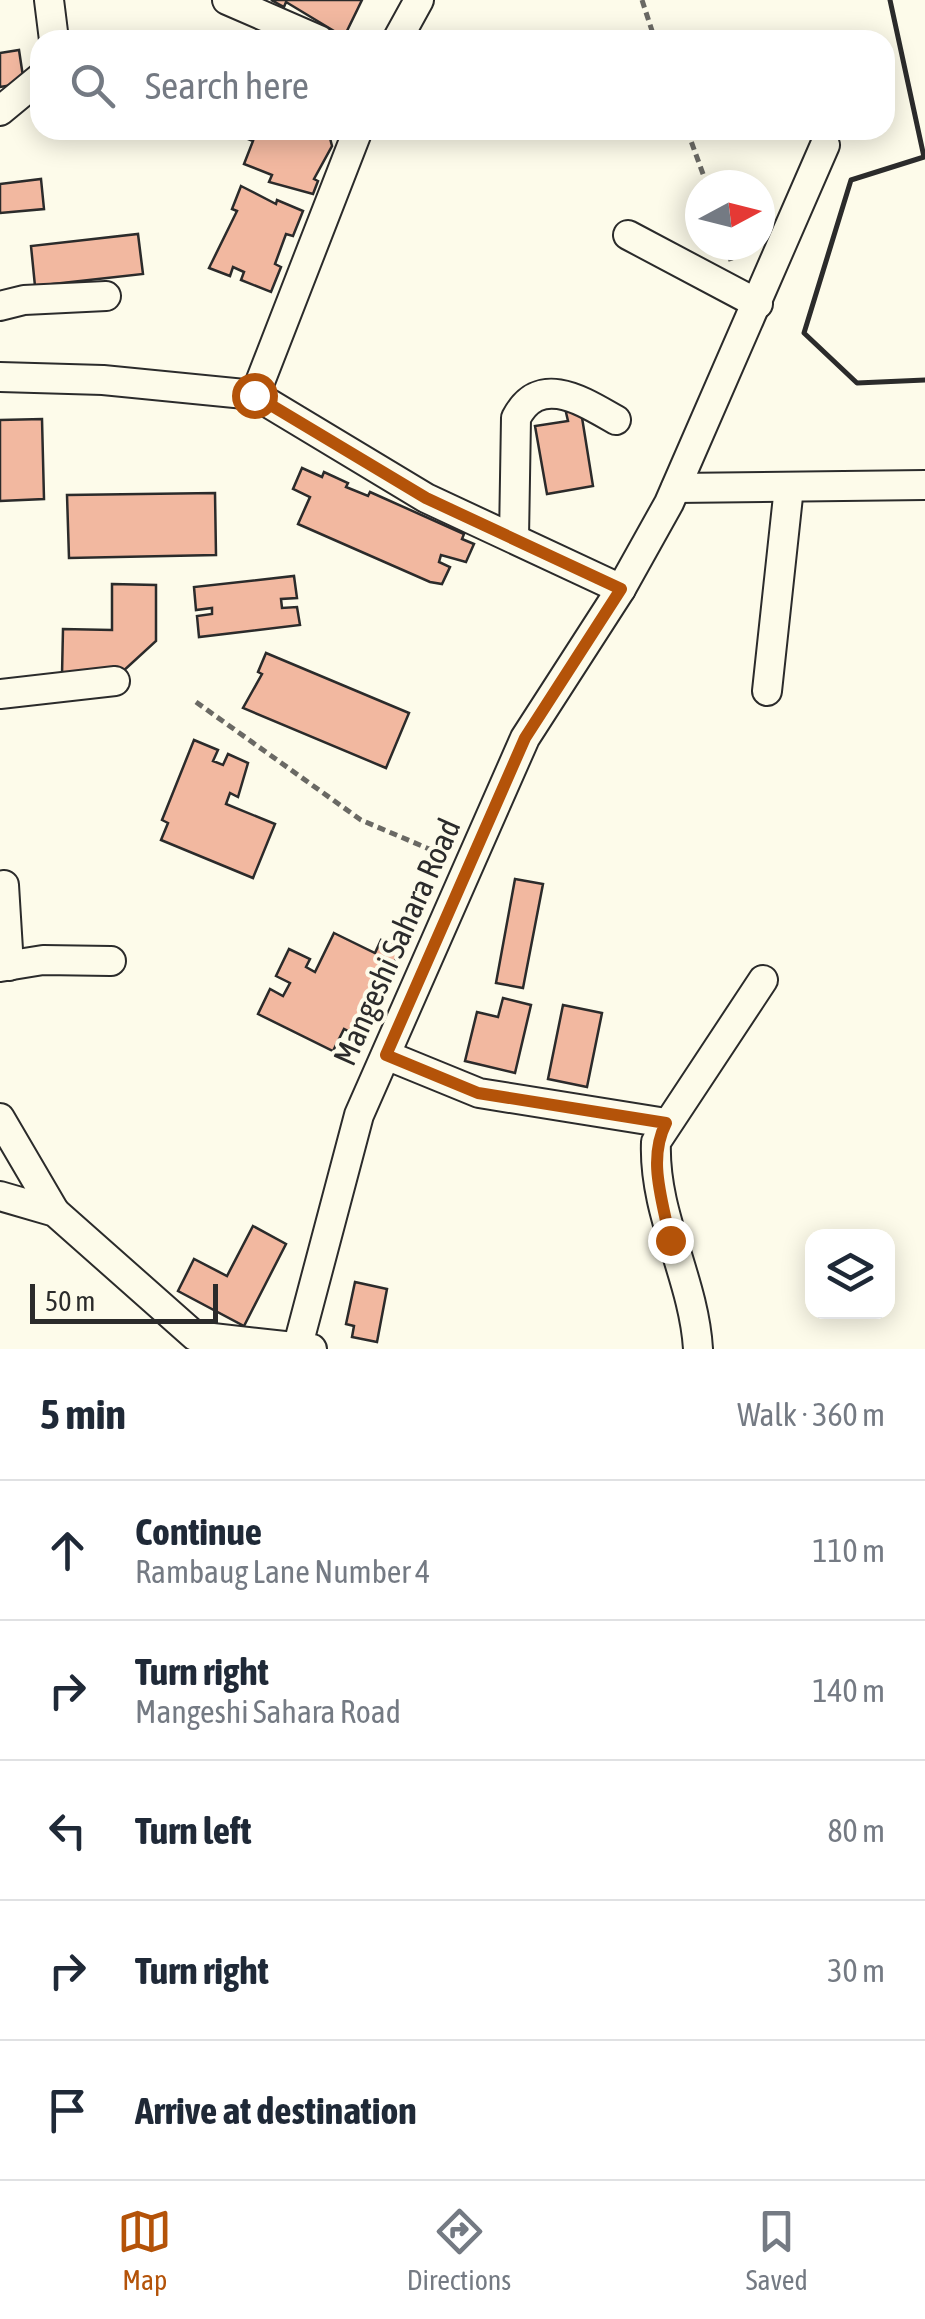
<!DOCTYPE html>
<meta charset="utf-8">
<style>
body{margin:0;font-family:"Asap Condensed",sans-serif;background:#f6f6f7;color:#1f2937}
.controls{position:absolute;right:30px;bottom:30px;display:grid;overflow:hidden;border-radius:20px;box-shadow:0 5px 25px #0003}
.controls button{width:90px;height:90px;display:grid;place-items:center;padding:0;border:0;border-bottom:2px solid #e0e1e3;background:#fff;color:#1f2937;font:50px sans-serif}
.compass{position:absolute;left:685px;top:170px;width:90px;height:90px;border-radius:50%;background:#fff;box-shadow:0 5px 25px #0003;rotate:83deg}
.scale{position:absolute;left:30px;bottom:25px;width:188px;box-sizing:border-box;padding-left:10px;border:5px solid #2b2b2b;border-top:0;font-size:28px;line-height:35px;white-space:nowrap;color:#2b2b2b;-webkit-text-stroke:8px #fdfbea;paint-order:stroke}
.stop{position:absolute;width:30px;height:30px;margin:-22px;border:8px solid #b45309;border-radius:50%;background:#fff}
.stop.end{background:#b45309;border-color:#fff;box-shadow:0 2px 10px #0008}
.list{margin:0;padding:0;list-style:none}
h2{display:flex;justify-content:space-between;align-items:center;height:130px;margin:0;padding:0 40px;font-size:42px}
h2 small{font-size:32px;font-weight:400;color:#747a83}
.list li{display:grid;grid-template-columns:65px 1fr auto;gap:30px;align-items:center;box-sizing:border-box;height:140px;padding:0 40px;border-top:2px solid #e0e1e3}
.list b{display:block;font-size:38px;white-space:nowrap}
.list p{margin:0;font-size:32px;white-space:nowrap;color:#747a83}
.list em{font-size:32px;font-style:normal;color:#747a83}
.icon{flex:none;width:55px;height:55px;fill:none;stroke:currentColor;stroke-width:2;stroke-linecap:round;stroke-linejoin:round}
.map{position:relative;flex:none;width:925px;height:1349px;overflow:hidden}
.search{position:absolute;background:#fff;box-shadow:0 5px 25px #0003;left:30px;right:30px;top:30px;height:110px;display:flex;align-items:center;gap:25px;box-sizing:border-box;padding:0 35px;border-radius:30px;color:#747a83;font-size:38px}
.sheet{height:830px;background:#fff}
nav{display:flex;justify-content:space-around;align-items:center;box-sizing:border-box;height:140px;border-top:2px solid #e0e1e3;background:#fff;font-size:28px;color:#747a83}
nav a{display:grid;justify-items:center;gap:5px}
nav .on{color:#b45309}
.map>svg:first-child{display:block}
.building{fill:#f2b8a0;stroke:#2b2b2b;stroke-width:2.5}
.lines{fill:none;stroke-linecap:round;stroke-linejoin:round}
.minor-casing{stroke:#2b2b2b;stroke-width:32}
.path{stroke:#6a6964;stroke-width:5;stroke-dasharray:8 5;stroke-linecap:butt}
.minor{stroke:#fdfbea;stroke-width:28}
.wall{stroke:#2b2b2b;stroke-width:5}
.route{stroke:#b45309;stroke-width:12}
.labels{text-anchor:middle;stroke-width:8;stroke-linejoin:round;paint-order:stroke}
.street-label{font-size:32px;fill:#2b2b2b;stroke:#fdfbea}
</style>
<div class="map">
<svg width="925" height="1349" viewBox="0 0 925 1349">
<rect width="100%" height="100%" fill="#fdfbea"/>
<g class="building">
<path d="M271 0H362L344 37 286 2 284 7Z"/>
<path d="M19 50 24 83 0 87V53Z"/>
<path d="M226 130H328L332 146 314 179 318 181 313 194 269 182 272 175 244 164 253 141Z"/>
<path d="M41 179 44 209 0 213V184Z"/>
<path d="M241 186 276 204 277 200 303 211 293 236 286 234 275 264 281 267 271 292 241 280 244 272 233 267 230 276 209 268 237 211 232 209Z"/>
<path d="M138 234 143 274 35 286 31 246Z"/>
<path d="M580 405 593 486 547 494 535 426 568 421 565 408Z"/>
<path d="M42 419 44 499 0 501V420Z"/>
<path d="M302 468 322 477 324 472 348 483 346 487 368 496 370 492 464 534 462 539 474 544 466 562 441 555 439 562 450 567 442 584 430 582 298 524 310 497 293 489Z"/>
<path d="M215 493 216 555 69 558 67 495Z"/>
<path d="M294 576 297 598 281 599 282 608 297 607 300 625 199 637 197 616 212 614V608L196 610 194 587Z"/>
<path d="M112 584 156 585V641L120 674 62 675 63 629 112 630Z"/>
<path d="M266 653 409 713 386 768 243 708 262 674 258 672Z"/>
<path d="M194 740 218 750 213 761 223 765 228 754 248 763 238 797 230 793 226 804 275 824 253 878 161 840 168 823 162 820Z"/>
<path d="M515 879 543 884 523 988 496 983Z"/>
<path d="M334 933 375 953 381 940 401 949 358 1036 344 1029 333 1051 258 1014 270 989 283 996 290 983 276 976 289 949 310 959 306 967 315 972Z"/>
<path d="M503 998 531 1005 515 1073 465 1061 477 1012 498 1017Z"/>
<path d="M563 1005 602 1013 587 1087 548 1079Z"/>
<path d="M253 1226 286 1244 244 1326 178 1291 194 1259 227 1276Z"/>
<path d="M355 1282 387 1289 377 1342 352 1337 354 1326 346 1324Z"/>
</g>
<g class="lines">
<g class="minor-casing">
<g id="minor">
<path d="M49 0 54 40"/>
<path d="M227 0 319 40"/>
<path d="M397 40 419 0"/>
<path d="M0 111 40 78"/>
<path d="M628 235 758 304"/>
<path d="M0 306 24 300 106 296"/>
<path d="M0 377 103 380 255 395 426 498 621 589"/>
<path d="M255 395 358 130"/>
<path d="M676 488 925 485"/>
<path d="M514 538 516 418C540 372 584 402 616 420"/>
<path d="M767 691 789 487"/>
<path d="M0 694 115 681"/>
<path d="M4 885 9 966"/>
<path d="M0 967 43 960 111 961"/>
<path d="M386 1055 479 1093 666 1123"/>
<path d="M0 1118 55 1212"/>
<path d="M0 1196 55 1212 195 1336 312 1349"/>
<path d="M297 1349 359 1115 525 738 621 589 669 503 825 145"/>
<path d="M698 1349C694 1279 653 1214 656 1142L763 980"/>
</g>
</g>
<g class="path">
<path d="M642 0 655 40"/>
<path d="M687 130 707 185"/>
<path d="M726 245 731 261"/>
<path d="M196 702 361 820 448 857"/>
</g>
<use href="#minor" class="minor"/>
<path class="wall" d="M890 0 924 157 851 180 804 333 857 383 925 380"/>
</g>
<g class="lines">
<path class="route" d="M254 395 426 498 621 589 525 738 386 1055 478 1093 666 1123C647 1160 663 1201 670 1240"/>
</g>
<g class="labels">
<g class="street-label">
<text transform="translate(397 942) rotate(-66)" y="11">Mangeshi Sahara Road</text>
</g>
</g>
</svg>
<div class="controls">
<button><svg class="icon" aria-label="layers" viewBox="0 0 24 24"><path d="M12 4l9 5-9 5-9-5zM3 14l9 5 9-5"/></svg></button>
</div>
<svg class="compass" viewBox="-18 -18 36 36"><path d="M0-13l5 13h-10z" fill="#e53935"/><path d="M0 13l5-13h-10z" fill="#747a83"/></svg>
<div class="scale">50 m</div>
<div class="stop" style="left:254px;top:395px"></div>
<div class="stop end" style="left:670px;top:1240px"></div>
<div class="search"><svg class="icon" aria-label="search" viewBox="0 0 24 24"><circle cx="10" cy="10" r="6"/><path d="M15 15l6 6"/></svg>Search here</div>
</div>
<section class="sheet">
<h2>5 min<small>Walk · 360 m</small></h2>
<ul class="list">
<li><svg class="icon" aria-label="ahead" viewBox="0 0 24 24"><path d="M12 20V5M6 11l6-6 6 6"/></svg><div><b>Continue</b><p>Rambaug Lane Number 4</p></div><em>110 m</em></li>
<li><svg class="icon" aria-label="right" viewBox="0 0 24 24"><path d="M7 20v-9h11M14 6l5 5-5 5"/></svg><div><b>Turn right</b><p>Mangeshi Sahara Road</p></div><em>140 m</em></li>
<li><svg class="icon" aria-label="left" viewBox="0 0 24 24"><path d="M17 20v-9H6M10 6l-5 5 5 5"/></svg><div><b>Turn left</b></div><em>80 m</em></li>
<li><svg class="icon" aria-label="right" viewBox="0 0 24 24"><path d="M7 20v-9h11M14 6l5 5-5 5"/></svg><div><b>Turn right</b></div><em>30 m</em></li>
<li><svg class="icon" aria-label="arrive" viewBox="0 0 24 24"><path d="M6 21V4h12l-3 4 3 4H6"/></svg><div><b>Arrive at destination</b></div></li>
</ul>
</section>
<nav>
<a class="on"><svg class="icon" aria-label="map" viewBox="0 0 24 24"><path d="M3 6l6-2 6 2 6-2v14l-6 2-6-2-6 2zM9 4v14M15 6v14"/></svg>Map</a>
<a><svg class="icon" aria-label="directions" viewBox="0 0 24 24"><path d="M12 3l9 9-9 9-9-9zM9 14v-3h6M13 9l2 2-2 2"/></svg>Directions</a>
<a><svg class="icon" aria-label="saved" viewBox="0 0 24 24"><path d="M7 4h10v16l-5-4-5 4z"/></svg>Saved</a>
</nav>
